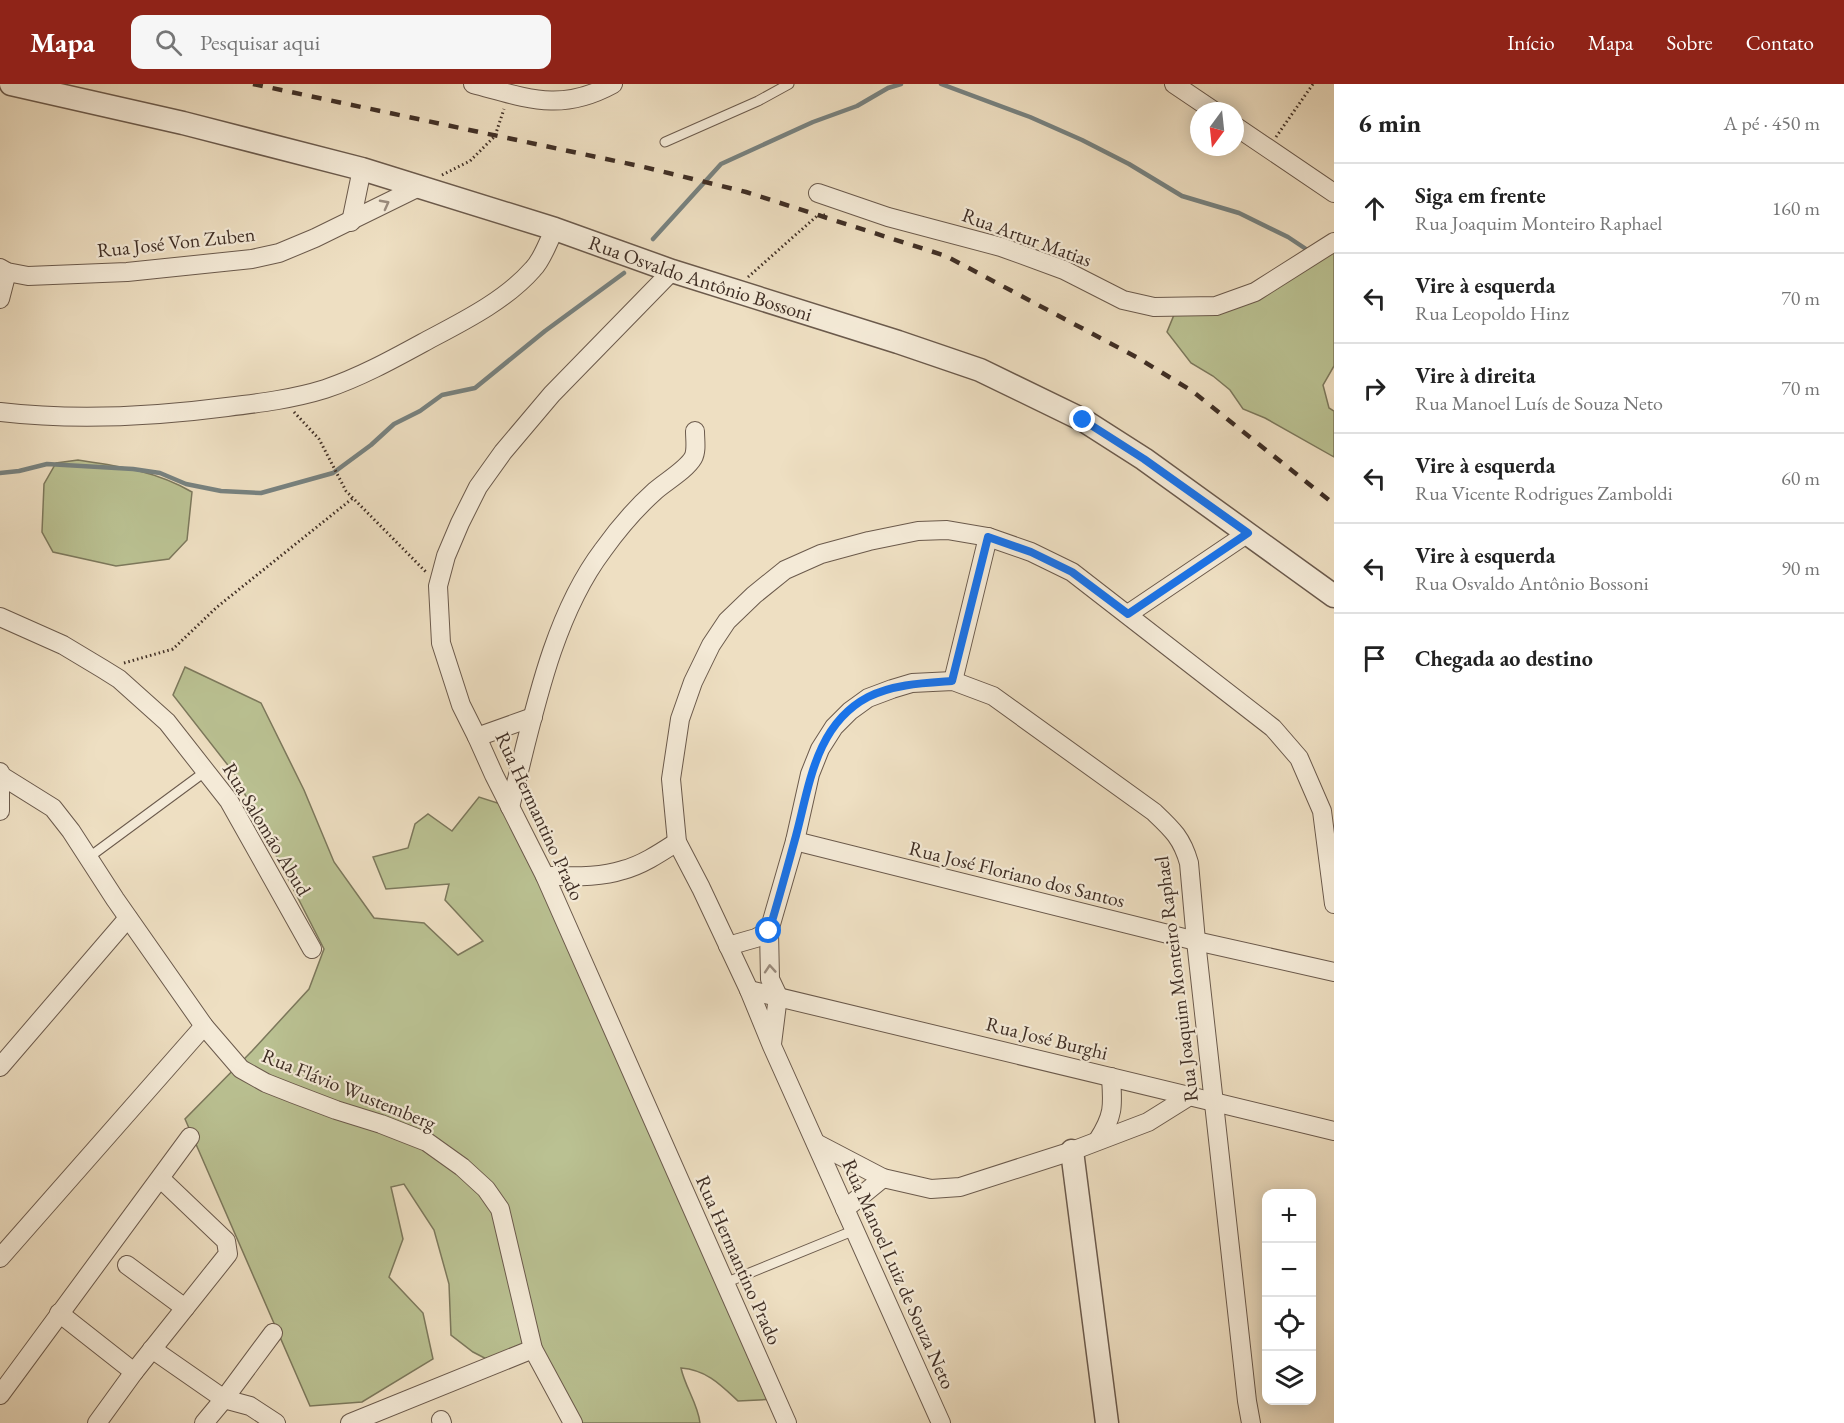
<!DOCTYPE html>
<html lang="pt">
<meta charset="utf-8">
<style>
body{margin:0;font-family:"EB Garamond",serif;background:#f6f6f6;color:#222}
.controls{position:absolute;right:18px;bottom:18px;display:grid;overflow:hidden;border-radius:12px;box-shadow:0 3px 15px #0003}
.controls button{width:54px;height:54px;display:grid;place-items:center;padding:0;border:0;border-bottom:2px solid #e0e0e0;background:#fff;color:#222;font:30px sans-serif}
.compass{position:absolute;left:1190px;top:18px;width:54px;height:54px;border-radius:50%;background:#fff;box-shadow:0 3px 15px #0003;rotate:195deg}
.stop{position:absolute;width:18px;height:18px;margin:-14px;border:4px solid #1a73e8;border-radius:50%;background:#fff}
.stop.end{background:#1a73e8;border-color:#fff;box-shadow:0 2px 6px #0008}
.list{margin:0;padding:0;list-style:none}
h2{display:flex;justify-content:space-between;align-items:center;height:78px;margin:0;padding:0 24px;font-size:26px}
h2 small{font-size:20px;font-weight:400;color:#767676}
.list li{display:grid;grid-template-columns:39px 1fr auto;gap:18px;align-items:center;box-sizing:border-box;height:90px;padding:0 24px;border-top:2px solid #e0e0e0}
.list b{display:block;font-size:22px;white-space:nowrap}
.list p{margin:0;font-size:20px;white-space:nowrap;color:#767676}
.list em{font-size:20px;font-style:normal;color:#767676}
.icon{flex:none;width:33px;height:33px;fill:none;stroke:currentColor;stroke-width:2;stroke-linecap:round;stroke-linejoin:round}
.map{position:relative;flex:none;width:1334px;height:1339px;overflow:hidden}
header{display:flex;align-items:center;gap:36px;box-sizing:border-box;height:84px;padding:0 30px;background:#8f2418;color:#fff}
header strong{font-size:28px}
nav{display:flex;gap:33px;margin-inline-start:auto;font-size:21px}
.search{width:420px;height:54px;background:#f6f6f6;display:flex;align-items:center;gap:15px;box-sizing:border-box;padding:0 21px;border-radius:12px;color:#767676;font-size:22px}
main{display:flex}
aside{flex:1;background:#fff}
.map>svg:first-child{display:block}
.green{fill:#bac192;stroke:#7c785c;stroke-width:1.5}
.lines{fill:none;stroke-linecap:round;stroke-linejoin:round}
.stream{stroke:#778280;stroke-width:4.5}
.service-casing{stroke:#6b5a4c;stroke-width:11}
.minor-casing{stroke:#6b5a4c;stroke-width:20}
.tertiary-casing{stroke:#6b5a4c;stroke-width:25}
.path{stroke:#3f2e25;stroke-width:3;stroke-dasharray:1.5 3;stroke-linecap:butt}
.service{stroke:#f4ead7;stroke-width:9}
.minor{stroke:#f4ead7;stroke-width:18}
.tertiary{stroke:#f4ead7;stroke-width:22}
.rail{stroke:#3f2e25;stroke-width:4.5;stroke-dasharray:10 10;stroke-linecap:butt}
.oneway{stroke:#9a8c7e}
.route{stroke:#1a73e8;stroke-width:8}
.labels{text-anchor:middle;stroke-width:4.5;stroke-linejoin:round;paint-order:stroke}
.street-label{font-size:20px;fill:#3f2e25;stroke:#f4ead7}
</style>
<header>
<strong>Mapa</strong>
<div class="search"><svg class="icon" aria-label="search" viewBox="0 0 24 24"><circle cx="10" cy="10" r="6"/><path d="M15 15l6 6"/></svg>Pesquisar aqui</div>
<nav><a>Início</a><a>Mapa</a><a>Sobre</a><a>Contato</a></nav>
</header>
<main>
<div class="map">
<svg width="1334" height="1339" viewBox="0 0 1334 1339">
<rect width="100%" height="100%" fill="#eedfc2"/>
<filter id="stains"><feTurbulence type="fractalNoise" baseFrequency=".00333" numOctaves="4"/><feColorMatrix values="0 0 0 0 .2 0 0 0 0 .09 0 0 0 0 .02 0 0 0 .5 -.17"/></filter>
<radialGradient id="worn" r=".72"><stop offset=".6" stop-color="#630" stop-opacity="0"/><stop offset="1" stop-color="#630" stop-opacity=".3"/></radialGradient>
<g class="green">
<path d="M1334 156V282L1323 301 1329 324 1334 327V373L1265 334 1243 325 1230 306 1213 292 1191 279 1167 248 1176 226 1243 214Z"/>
<path d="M78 376C119 382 156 387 192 408L187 456 169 475 116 482 53 468 42 448 44 400 56 379Z"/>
<path d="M185 583 261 619 304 706 334 778 374 834 424 839 458 871 483 857 445 816 449 800 386 805 373 773 408 764 415 740 428 730 452 747 479 713 510 723 776 1315 738 1317C721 1301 707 1286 681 1284 685 1303 698 1320 700 1339H573L533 1265 496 1280 473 1268 451 1251 449 1200 434 1146 404 1100 391 1103 403 1155 389 1193 423 1229 433 1275 362 1318 310 1322 185 1035 252 967 309 905 324 865 234 689 173 611Z"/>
</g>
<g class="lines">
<g class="stream">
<path d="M941 0 1030 33 1082 56 1129 80 1182 112 1239 129 1288 153 1306 165"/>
<path d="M653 155 721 80 813 38 857 22 888 4 901 0"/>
<path d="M0 389 19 387 47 380 133 385 160 389 186 400 221 407 261 409 333 389 371 361 394 340 420 327 442 311 475 304 545 247 624 189"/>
</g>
<g class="service-casing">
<g id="service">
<path d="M665 58 758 17 789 0"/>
<path d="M88 774 206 687"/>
<path d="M725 1199 855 1146"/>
</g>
</g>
<g class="minor-casing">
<g id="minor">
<path d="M473 0C527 14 560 29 613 0"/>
<path d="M1174 0 1214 27"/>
<path d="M1235 42 1334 109"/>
<path d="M818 109 888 133 1001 163 1064 186 1123 216 1154 223 1216 222 1255 208 1334 158"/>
<path d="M351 138 362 85"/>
<path d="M0 184 7 188 28 192 127 188 252 175 279 169 315 154 419 103"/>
<path d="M672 187 552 310 503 368 478 403 460 439 446 472 438 502 441 559 461 621 477 653 494 691 545 792 787 1339"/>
<path d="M0 215 7 188"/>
<path d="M0 328C76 337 151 333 227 323 260 319 293 315 325 305 361 293 395 274 428 256 464 237 506 216 533 185 543 175 548 157 555 145"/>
<path d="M1128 530 1248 449"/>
<path d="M0 533 63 561 103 585 119 595 167 638 229 717 312 865"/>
<path d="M953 597 988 453"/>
<path d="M477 653 533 633"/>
<path d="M0 688V727"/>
<path d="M0 691 53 724 71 747 115 815 204 942 241 985 266 999 294 1010 336 1026 381 1040 427 1058 462 1083 486 1105 500 1125 533 1265 573 1339"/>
<path d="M510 723C532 639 550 536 603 466 618 445 636 424 655 407 665 398 686 386 693 374 697 367 695 356 695 347"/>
<path d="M795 757 1196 857 1334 888"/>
<path d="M545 792C570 792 599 794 623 786 642 781 660 769 677 758"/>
<path d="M769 847 770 895 778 912 772 960"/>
<path d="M728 862 756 854 769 847 795 757 810 690 820 665 834 643 850 627 868 614 892 605 912 599 953 597 993 612 1154 728C1172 745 1182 754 1189 779L1196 857 1247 1317 1251 1339"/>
<path d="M749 906 1334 1047"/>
<path d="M0 983 128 834"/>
<path d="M1098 1056C1114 1031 1113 1022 1111 993"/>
<path d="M816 1059 883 1094 931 1105 960 1103 1072 1067 1148 1038 1188 1013"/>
<path d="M845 1125 883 1094"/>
<path d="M0 1174 204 942"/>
<path d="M127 1181 185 1224"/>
<path d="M59 1229 134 1288"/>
<path d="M152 1265 224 1315 250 1322 276 1339"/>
<path d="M0 1311 190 1053"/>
<path d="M441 1336 442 1339"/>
<path d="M97 1339 134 1288 228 1170 226 1157 161 1095"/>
<path d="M204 1339 224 1315 273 1249"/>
<path d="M350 1339 533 1265"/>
<path d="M941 1339 772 962 749 906 701 804 677 758 671 695 680 635 693 598 711 561 727 537 754 511 785 486 821 470 869 457 918 447 947 446 988 453 1031 468 1072 488 1273 644 1299 674 1322 727 1334 820"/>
</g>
</g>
<g class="tertiary-casing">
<g id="tertiary">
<path id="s1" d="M11 0 183 39 362 85 555 145 672 187 898 258 980 286 1083 336 1144 375 1334 512"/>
<path d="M1072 1067 1107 1339"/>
</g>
</g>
<g class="path">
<path d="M1276 53 1313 0"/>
<path d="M442 91 470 77 495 52 504 25"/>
<path d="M748 193 818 131H828"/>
<path d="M294 328 319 355 346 407 426 488"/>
<path d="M124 579 173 565 217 523 353 414"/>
</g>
<use href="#service" class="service"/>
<use href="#minor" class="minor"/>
<use href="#tertiary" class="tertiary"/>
<path class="rail" d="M253 0 644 83 746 108 946 172 1138 274 1192 307 1334 420"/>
</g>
<defs><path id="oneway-chevron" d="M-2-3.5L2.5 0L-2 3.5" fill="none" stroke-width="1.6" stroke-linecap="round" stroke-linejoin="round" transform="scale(1.5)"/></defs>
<g class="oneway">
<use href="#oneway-chevron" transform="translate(385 120) rotate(-28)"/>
<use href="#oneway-chevron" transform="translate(770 885) rotate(-94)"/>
</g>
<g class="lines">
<path class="route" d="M769 847C778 818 786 788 794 759 809 707 813 642 868 613 894 600 924 599 952 597L988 453 1031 468 1072 488 1128 530 1248 449 1144 375 1083 336"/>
</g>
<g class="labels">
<g class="street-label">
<text transform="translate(1027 153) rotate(20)" y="7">Rua Artur Matias</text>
<text transform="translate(176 158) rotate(-6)" y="7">Rua José Von Zuben</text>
<text dy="7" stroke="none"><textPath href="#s1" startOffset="717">Rua Osvaldo Antônio Bossoni</textPath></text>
<text transform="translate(540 732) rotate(65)" y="7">Rua Hermantino Prado</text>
<text transform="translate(267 745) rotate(59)" y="7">Rua Salomão Abud</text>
<text transform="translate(1017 790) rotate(14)" y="7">Rua José Floriano dos Santos</text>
<text transform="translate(1176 895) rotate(-97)" y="7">Rua Joaquim Monteiro Raphael</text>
<text transform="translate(1047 954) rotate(14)" y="7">Rua José Burghi</text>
<text transform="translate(349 1005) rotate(22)" y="7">Rua Flávio Wustemberg</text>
<text transform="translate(739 1176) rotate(66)" y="7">Rua Hermantino Prado</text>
<text transform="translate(899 1190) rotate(66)" y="7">Rua Manoel Luiz de Souza Neto</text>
</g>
</g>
<rect width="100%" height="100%" filter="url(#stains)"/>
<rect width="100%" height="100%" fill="url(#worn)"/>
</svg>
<div class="controls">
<button>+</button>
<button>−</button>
<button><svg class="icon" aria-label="locate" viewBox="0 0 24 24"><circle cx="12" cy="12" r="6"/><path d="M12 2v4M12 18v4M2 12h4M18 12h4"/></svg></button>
<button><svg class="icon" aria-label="layers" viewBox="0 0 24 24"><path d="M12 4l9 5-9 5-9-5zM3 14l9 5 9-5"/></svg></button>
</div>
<svg class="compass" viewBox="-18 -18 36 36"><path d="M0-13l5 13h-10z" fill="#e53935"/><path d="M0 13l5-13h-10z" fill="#767676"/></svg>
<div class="stop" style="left:769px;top:847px"></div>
<div class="stop end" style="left:1083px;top:336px"></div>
</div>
<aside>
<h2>6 min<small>A pé · 450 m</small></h2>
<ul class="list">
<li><svg class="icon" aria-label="ahead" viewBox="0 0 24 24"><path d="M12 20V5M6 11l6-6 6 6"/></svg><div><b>Siga em frente</b><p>Rua Joaquim Monteiro Raphael</p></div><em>160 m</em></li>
<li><svg class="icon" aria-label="left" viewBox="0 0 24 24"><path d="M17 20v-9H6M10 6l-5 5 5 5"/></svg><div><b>Vire à esquerda</b><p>Rua Leopoldo Hinz</p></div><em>70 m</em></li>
<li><svg class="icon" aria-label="right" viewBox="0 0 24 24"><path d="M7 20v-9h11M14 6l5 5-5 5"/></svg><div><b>Vire à direita</b><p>Rua Manoel Luís de Souza Neto</p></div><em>70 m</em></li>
<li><svg class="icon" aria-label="left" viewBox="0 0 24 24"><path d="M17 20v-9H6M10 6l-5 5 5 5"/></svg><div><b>Vire à esquerda</b><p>Rua Vicente Rodrigues Zamboldi</p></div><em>60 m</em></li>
<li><svg class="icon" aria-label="left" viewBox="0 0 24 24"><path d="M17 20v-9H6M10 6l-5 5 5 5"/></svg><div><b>Vire à esquerda</b><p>Rua Osvaldo Antônio Bossoni</p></div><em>90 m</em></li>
<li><svg class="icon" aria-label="arrive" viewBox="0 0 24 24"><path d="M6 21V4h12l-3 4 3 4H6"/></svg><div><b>Chegada ao destino</b></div></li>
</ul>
</aside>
</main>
